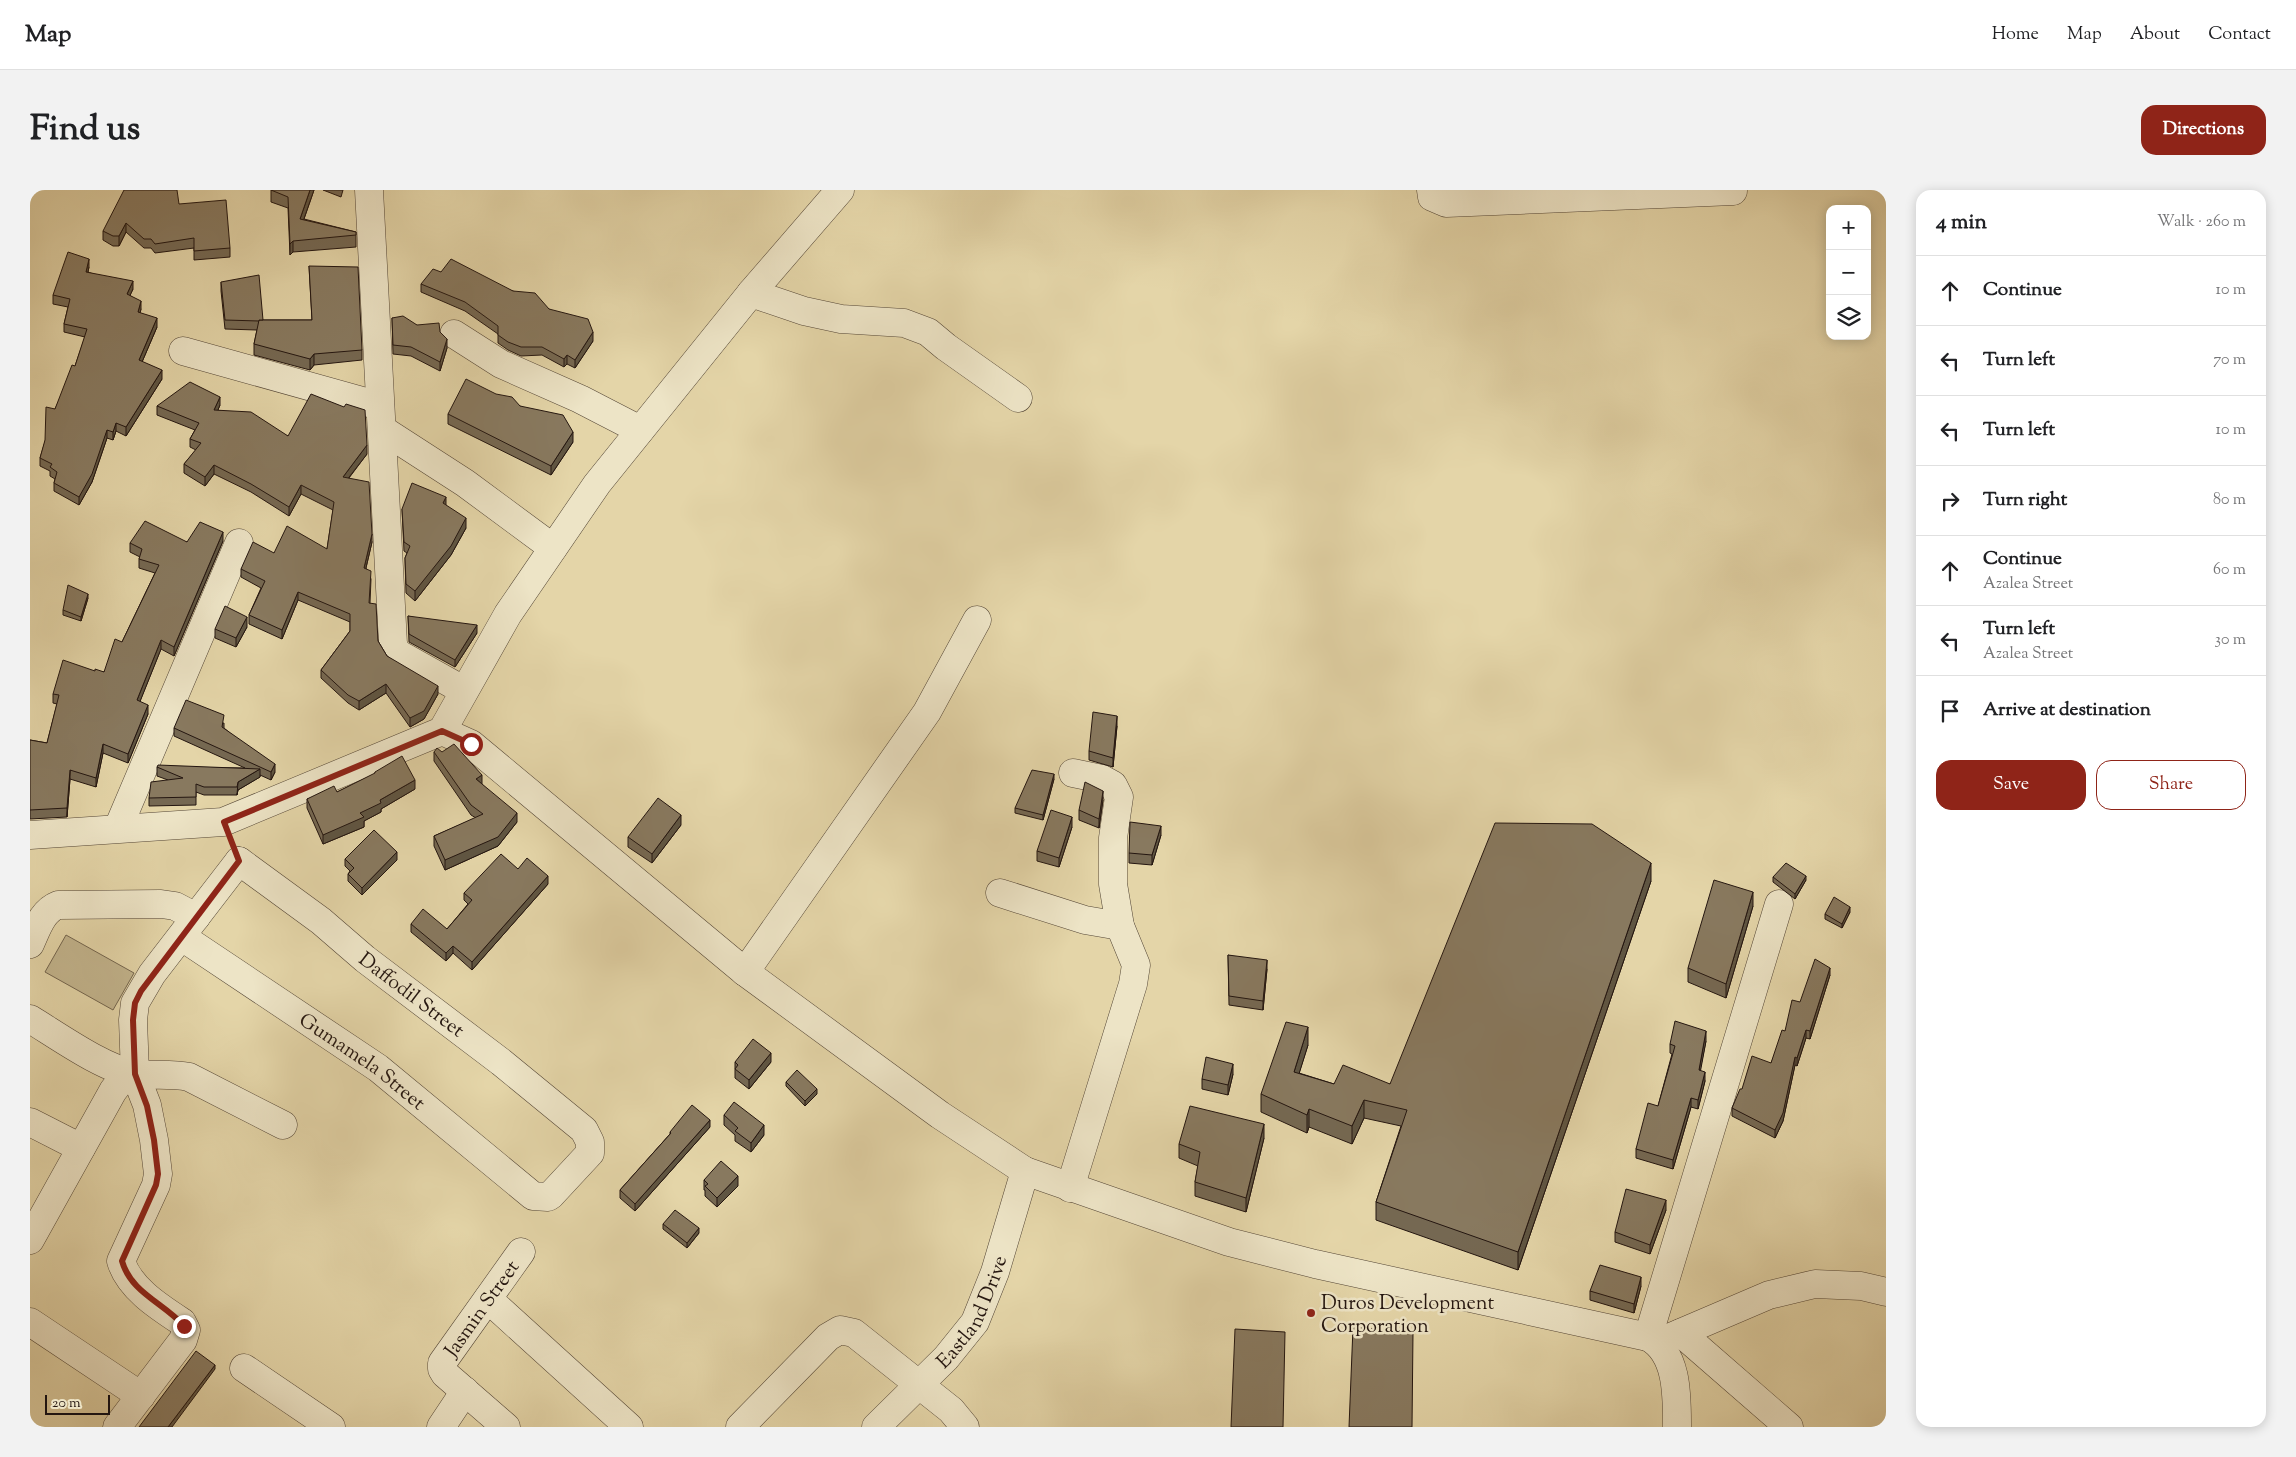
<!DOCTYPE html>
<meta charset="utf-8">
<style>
body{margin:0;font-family:"Sorts Mill Goudy",serif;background:#f2f2f2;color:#202124}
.controls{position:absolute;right:15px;top:15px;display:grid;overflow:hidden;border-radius:10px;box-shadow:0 2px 12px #0003}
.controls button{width:45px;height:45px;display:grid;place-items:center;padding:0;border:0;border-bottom:1px solid #e0e0e0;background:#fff;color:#202124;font:25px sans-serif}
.scale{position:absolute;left:15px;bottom:12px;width:65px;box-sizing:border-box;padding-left:5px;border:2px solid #241610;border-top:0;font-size:14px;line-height:18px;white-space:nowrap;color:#241610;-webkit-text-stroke:4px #ede4c6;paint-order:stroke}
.stop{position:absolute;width:15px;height:15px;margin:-11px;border:4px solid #8f2418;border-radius:50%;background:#fff}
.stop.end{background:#8f2418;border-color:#fff;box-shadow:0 1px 5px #0008}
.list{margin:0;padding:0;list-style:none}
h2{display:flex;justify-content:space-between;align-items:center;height:65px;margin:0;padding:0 20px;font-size:21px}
h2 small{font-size:16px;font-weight:400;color:#757577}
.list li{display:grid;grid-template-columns:32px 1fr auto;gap:15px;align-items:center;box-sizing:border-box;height:70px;padding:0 20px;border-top:1px solid #e0e0e0}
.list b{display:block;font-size:19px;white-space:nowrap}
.list p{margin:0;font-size:16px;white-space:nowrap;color:#757577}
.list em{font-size:16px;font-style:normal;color:#757577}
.actions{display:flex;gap:10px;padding:15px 20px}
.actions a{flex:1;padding:11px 0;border:1px solid #8f2418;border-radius:15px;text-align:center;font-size:18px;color:#8f2418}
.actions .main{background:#8f2418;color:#fff}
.icon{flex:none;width:28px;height:28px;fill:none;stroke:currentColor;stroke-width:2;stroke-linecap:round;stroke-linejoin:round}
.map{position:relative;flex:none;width:1856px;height:1237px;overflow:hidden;border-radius:15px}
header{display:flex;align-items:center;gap:30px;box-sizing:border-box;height:70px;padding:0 25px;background:#fff;border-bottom:1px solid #e0e0e0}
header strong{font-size:24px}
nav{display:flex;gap:28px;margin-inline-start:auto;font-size:18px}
.intro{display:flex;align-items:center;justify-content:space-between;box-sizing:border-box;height:120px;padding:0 30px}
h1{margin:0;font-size:35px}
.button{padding:12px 22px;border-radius:15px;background:#8f2418;color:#fff;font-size:18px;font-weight:700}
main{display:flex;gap:30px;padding:0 30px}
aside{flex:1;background:#fff;border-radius:15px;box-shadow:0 2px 12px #0003}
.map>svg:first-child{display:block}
.green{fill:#c3b58e;stroke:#74664f}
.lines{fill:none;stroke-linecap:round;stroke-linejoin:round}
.minor-casing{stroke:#544636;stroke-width:29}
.minor{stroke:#ede4c6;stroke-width:28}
.wall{fill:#756852;stroke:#241610}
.shaded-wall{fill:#5f5542;stroke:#241610}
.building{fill:#88795f;stroke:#241610}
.route{stroke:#8f2418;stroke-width:6}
.poi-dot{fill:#8f2418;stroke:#ede4c6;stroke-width:2}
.labels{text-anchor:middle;stroke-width:5;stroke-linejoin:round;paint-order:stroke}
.street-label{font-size:20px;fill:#241610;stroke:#ede4c6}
.poi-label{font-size:20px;fill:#241610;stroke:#ede4c6;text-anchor:start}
</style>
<header>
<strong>Map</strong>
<nav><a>Home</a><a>Map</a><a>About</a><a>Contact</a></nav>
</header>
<div class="intro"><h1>Find us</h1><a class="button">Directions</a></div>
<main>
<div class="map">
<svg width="1856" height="1237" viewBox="0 0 1856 1237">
<rect width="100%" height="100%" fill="#e4d5a8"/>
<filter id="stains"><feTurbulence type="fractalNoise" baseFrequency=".004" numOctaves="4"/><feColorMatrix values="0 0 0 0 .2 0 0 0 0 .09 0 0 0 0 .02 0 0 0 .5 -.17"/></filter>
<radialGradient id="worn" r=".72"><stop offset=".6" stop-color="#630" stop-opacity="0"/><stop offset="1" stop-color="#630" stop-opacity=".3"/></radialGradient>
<path class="green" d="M36 745 104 783 83 820 15 782Z"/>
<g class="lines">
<g class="minor-casing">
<g id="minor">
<path d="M339 0 363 454 366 462 374 467 433 500"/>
<path d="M1401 0 1402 7 1416 13 1703 1"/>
<path d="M721 103 774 121 811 129 874 133 898 142 916 157 988 208"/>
<path d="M424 144 471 174 550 209 610 240"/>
<path d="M153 161 350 216"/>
<path d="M353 240 435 293 523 358"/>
<path d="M412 541 441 554 715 782 910 925 995 981 1199 1052 1285 1074 1618 1147C1648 1163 1647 1206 1647 1237"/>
<path d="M88 638 209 353"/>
<path d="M0 645 193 632 412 541 478 424 567 294 721 103 810 0"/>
<path d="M970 703 1055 730 1090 736"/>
<path id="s1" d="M152 747 348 878 503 1006 518 1007 521 1005 560 963V952L554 940 471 872 335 769 291 731 209 671"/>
<path d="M0 754C7 739 12 721 28 715L131 714 145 716 166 727"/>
<path d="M715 782 897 522 947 430"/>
<path d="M0 829C28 846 74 879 105 884 123 886 141 883 159 887L253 935"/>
<path d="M0 932 51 958"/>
<path d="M1040 998 1103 794 1106 775 1090 736 1083 694V648L1089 607 1083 595 1072 589 1043 583"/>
<path d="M0 1050 83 901 89 893 105 884"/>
<path d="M458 1109 599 1237"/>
<path d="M0 1132 111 1206"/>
<path d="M1651 1143 1759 1237"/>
<path d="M1618 1147 1749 714"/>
<path d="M1629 1152 1739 1105 1785 1094 1831 1096 1856 1102"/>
<path d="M214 1178 301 1237"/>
<path d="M87 1237 153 1150 156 1140 152 1132C129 1117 99 1098 91 1071L126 995 128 984 124 950 117 915 105 884 103 830 105 813 122 784 209 671"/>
<path d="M411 1237 435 1201"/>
<path id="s2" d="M476 1237 415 1184 412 1179V1173L491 1062"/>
<path d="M710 1237 798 1147 810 1140 824 1143 921 1220 935 1237"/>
<path id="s3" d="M846 1237 916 1168 945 1132 965 1082 995 981"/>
</g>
</g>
<use href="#minor" class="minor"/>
</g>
<g class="wall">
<path d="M241 0H284L274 29 326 42V57L263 62 260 65 258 18 241 12Z"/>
<path d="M293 0H313L311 7Z"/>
<path d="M149 14 200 58V67L164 70V58L125 63 121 58H114L96 42 89 56H83L73 50V41Z"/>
<path d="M279 76 332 160V170L284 175 280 180 224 165V154L227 140 195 139 191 101V92L233 130H282Z"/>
<path d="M59 77 58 82 103 99 100 105 111 119 110 123 127 137 112 172 132 189 96 246 86 241 83 250 77 248 62 292 49 315 24 301V293L25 289 20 286V281L10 276V268L25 219 45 176 55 147 34 142V134L38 117 23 114V105Z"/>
<path d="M411 82 483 101 519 119 563 151 545 178 537 174 534 177 512 165 491 166 478 160 468 153V144L435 121 391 102V94Z"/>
<path d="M362 128 410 142 417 158 410 181 381 166 363 164Z"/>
<path d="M190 215 188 220 258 246 337 264 319 288 342 352 336 378 341 389 340 413 348 451 357 466 408 504 394 529 380 537 356 503 329 520 318 513 291 488V480L320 441V432L268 410 252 449 219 434V425L231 398 211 387V379L244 363 297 359 303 320 271 304 259 326 221 302 184 284 175 296 154 283V274L166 260 160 257V249L165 240 127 225V216Z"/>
<path d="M490 216 543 252 521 285 418 234V224Z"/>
<path d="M416 315 436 338 421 365 385 411 376 403 375 368 377 363 374 361 372 319Z"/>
<path d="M193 351 144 466 131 459 110 511 118 524 98 573 73 563 66 597 40 589 37 627 0 629V550L17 553 27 514 23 513V504L65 481 74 482 92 452 125 383 109 378V369L110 367 100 362V353Z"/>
<path d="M58 408 51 431 33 425V420Z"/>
<path d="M378 426 447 443 425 477 379 452Z"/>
<path d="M217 437 206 457 185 448V439Z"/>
<path d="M194 533V538L245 582 241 590 230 585V587L208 600 207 605H174L166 602V615L119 616V608L138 590 127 586V577L215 578 144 546V538Z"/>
<path d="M1087 536 1083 577 1059 570V561Z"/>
<path d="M404 562 452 594 487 632 468 656 415 680 404 656V646L446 628 441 625 404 571Z"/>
<path d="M345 582 385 599 351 619V622L334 631V637L293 654 277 618V609L307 602 345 584Z"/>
<path d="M1024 589 1013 630 985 623V618Z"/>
<path d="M1073 610 1069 638 1049 630V620Z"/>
<path d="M651 635 622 673 598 657V647Z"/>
<path d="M1042 637 1029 677 1007 671V661Z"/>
<path d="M1131 645 1122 675 1099 673V663Z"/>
<path d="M315 669 367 670 332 705 318 691V684L320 681 315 676Z"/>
<path d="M488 679 518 694 442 780 423 763 416 771 381 742V734L417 739 438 714 434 710V703Z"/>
<path d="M1743 687 1776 690 1765 709 1743 692Z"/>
<path d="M1621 691 1488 1080 1346 1030V1012L1371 936 1334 928 1322 954 1279 937 1277 943 1231 922V904L1278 855 1269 883 1304 894H1360Z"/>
<path d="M1723 716 1696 808 1658 792V778Z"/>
<path d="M1820 722 1812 738 1795 729V724Z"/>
<path d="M1198 765 1237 779 1233 820 1199 815Z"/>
<path d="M1800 785 1780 849 1776 848 1767 876 1765 875 1753 931 1745 948 1702 926V918L1712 899 1741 873 1755 841Z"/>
<path d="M1676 851 1670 880 1675 891 1668 919 1661 917 1643 979 1606 968V959L1628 916 1642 864 1640 863V854Z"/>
<path d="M705 872H741L719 899 705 888Z"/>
<path d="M1203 884 1198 905 1172 899V889Z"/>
<path d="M756 892 787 904 775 916 756 896Z"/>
<path d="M694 925 734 945 721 962 705 951V945L694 935Z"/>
<path d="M680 937 605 1021 590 1008V1000L640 944V942Z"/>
<path d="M1234 948 1216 1022 1165 1006V992L1168 976 1149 968V954Z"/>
<path d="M674 990 708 996 687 1017 675 1006V1000H674Z"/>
<path d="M1636 1020 1620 1064 1585 1052V1042Z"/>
<path d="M633 1034 669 1043 657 1058 633 1039Z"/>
<path d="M1611 1096 1604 1123 1560 1110V1101Z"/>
</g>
<g class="shaded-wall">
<path d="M280 0H284L270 40V29Z"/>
<path d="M96 33V42L89 56V46Z"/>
<path d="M263 51V62L260 65V54Z"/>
<path d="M59 69V77L56 90V82Z"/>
<path d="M103 91V99L97 112V104Z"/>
<path d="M111 111V119L108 131V122Z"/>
<path d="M127 128V137L109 179V170Z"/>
<path d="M563 142V151L545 178V170Z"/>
<path d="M417 149V158L410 181V172Z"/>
<path d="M284 164V175L280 180V169Z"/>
<path d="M537 165V174L534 177V169Z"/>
<path d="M132 180V189L96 246V237Z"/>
<path d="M190 207V215L184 229V220Z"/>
<path d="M86 233V241L83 250V242Z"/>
<path d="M77 240V248L62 292 49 315V307Z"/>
<path d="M543 242V252L521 285V276Z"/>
<path d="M337 255V264L313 295V287Z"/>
<path d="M184 275V284L175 296V287Z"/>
<path d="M271 295V304L259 326V317Z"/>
<path d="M416 307V316L413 313Z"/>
<path d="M436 328V338L421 365 385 411V401Z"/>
<path d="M193 342V351L144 466V457Z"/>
<path d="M342 344V352L334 386V378Z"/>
<path d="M268 402V410L252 449V440Z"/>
<path d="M58 404V408L51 431V427Z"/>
<path d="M217 427V437L206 457V448Z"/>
<path d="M447 435V443L425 477V470Z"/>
<path d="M131 450V459L107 519V510Z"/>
<path d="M356 494V503L329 520V511Z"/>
<path d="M408 496V504L394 529 380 537V528Z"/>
<path d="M118 515V524L98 573V564Z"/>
<path d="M1087 526V536L1083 577V568Z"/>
<path d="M73 554V563L66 597V588Z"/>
<path d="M245 574V582L241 590V582Z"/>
<path d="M230 579V587L208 600 207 605 208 592Z"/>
<path d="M40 580V589L37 627V618Z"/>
<path d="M1024 584V589L1013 630V625Z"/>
<path d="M452 585V594L446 589Z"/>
<path d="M385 590V599L351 619V622L334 631V637L293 654V645L330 623 350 610Z"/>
<path d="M1073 601V610L1069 638V629Z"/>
<path d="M487 623V632L468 656 415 680V670Z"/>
<path d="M651 625V635L622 673V664Z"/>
<path d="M1042 627V637L1029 677V668Z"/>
<path d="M1131 636V645L1122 675V665Z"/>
<path d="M367 662V670L332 705V698Z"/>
<path d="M1621 673V691L1488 1080V1062Z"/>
<path d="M518 686V694L442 780V772Z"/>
<path d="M1776 686V690L1765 709V704Z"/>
<path d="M1723 702V716L1696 808V794Z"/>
<path d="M1820 717V722L1812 738V734Z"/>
<path d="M423 756V763L416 771V763Z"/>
<path d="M1237 770V779L1233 820V811Z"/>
<path d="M1800 778V785L1780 849V841Z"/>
<path d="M1278 837V855L1264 900V882Z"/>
<path d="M1776 840V848L1767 876V868Z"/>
<path d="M1676 841V851L1669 889V880Z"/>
<path d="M741 863V872L719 899V890Z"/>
<path d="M1765 867V875L1753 931 1745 948V940Z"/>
<path d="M1203 874V884L1198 905V895Z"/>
<path d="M1675 882V891L1668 919V910Z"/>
<path d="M787 899V904L775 916V911Z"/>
<path d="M1661 908V917L1643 979V970Z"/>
<path d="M1334 910V928L1322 954V936Z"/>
<path d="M1279 919V937L1277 943V925Z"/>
<path d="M680 930V937L605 1021V1014Z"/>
<path d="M1234 934V948L1216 1022V1008Z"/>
<path d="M734 935V945L721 962V953Z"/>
<path d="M708 986V996L687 1017V1008Z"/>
<path d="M1636 1010V1020L1620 1064V1055Z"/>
<path d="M669 1038V1043L657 1058V1053Z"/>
<path d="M1611 1087V1096L1604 1123V1114Z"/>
<path d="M185 1175V1179L142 1237H138Z"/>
</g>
<g class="building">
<path d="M94 0H147L149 14 196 10 200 58 164 61V48L125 54 121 49H114L96 33 89 46H83L73 41Z"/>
<path d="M241 0H280L270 29 326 42V45L263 51 260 54 258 7Z"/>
<path d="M38 62 59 69 56 82 103 91 97 104 111 111 108 122 127 128 109 170 132 180 96 237 86 233 83 242 77 240 62 284 49 307 24 293 27 282 20 277 22 274 10 268 15 250 16 217 25 219 42 175 45 176 57 139 34 134 40 109 23 105Z"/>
<path d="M421 69 483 101 505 103 519 119 558 129 563 142 545 170 537 165 534 169 512 157H491L478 152 468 145V136L435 112 391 94 403 79 411 82Z"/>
<path d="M279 76 328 77 332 160 284 164 280 169 224 154 229 130H282Z"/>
<path d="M229 85 233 130H229V131L195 130 191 92Z"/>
<path d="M373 126 387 135 409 133 410 142 417 149 410 172 381 157 363 155 362 128Z"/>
<path d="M436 189 466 204 482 207 490 216 533 225 543 242 521 276 418 224Z"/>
<path d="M160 192 190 207 184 220 221 222 258 246 281 204 314 217 316 214 335 220 337 255 313 287 339 292 342 344 334 378 341 381 339 413 346 414 348 451 357 466 408 496 394 521 380 528 356 494 329 511 318 505 291 480 320 441V424L268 402 252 440 219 425 235 391 211 379 223 352 244 363 257 336 297 359 304 312 271 295 259 317 221 294 184 275 175 287 154 274 171 253 160 249 169 233 127 216Z"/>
<path d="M382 293 416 307 413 313 436 328 421 356 385 401 376 394 375 368 380 356 374 352 372 319Z"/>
<path d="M115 331 157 352 170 332 193 342 144 457 131 450 107 510 118 515 98 564 73 554 66 588 40 580 37 618 0 620V550L17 553 29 505 23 504 33 470 65 481V479L74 482 85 449 92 452 129 375 109 369 112 359 100 353Z"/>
<path d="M38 395 58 404 51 427 33 420Z"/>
<path d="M195 416 217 427 206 448 185 439Z"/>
<path d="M378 426 447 435 425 470 379 444Z"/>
<path d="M156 510 194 525 192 537 245 574 241 582 144 538Z"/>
<path d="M1063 522 1087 526 1083 568 1059 561Z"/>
<path d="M424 554 452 585 446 589 487 623 468 647 415 670 404 646 453 624 441 615 404 562 407 558 412 562Z"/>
<path d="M372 566 385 590 350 610 351 613 330 623 334 627 293 645 277 609 304 596 307 602 345 583V582Z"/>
<path d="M128 575 230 579 208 592 207 597H174L166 594V607L119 608 121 592 153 588 127 577Z"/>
<path d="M1002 580 1024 584 1013 625 985 618Z"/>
<path d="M1055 592 1073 601 1069 629 1049 620Z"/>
<path d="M628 608 651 625 622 664 598 647Z"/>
<path d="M1021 620 1042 627 1029 668 1007 661Z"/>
<path d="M1100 632 1131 636 1122 665 1099 663Z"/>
<path d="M1465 633 1562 634 1621 673 1488 1062 1346 1012 1377 920 1334 910 1322 936 1279 919 1277 925 1231 904 1256 832 1278 837 1264 882 1304 894 1313 875 1360 894Z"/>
<path d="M344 640 367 662 332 698 318 684 324 678 315 669Z"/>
<path d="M471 664 488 679 497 668 518 686 442 772 423 756 416 763 381 734 393 719 417 739 442 710 434 703Z"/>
<path d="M1756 673 1776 686 1765 704 1743 687Z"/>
<path d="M1684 690 1723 702 1696 794 1658 778Z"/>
<path d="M1804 707 1820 717 1812 734 1795 724Z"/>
<path d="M1198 765 1237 770 1233 811 1199 806Z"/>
<path d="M1785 769 1800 778 1780 841 1776 840 1767 868 1765 867 1753 923 1745 940 1702 918 1710 899H1712L1722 866 1741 873 1752 840 1755 841 1762 810 1770 812Z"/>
<path d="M1645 831 1676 841 1669 880 1675 882 1668 910 1661 908 1643 970 1606 959 1618 913 1628 916 1645 856 1640 854Z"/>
<path d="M723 849 741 863 719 890 705 879 708 875 705 872Z"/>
<path d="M1176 867 1203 874 1198 895 1172 889Z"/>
<path d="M767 880 787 899 775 911 756 892Z"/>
<path d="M704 912 734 935 721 953 705 941 708 938 694 925Z"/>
<path d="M662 915 680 930 605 1014 590 1000 641 943 640 942Z"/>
<path d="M1160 916 1234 934 1216 1008 1165 992 1170 962 1149 954Z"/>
<path d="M691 971 708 986 687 1008 675 996 678 994 674 990Z"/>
<path d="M1596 999 1636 1010 1620 1055 1585 1042Z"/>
<path d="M645 1020 669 1038 657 1053 633 1034Z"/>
<path d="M1570 1075 1611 1087 1604 1114 1560 1101Z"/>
<path d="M1323 1137 1383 1142 1382 1237H1319Z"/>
<path d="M1205 1139 1255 1142 1253 1237H1201Z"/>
<path d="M166 1161 185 1175 138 1237H109Z"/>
</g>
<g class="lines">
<path class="route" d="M154 1136C134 1113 101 1103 92 1071L126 995 128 984 124 950 117 916 105 884 103 830 105 813 111 801 209 671 194 632 412 541 441 554"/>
</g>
<circle class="poi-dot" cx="1281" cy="1123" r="5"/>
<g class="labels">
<g class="street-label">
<text transform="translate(382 804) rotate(37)" y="7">Daffodil Street</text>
<text dy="7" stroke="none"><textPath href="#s1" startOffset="219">Gumamela Street</textPath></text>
<text dy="7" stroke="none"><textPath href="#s2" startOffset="160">Jasmin Street</textPath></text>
<text dy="7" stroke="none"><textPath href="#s3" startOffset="152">Eastland Drive</textPath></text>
</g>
<g class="poi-label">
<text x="1291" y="1119">Duros Development<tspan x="1291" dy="23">Corporation</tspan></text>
</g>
</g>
<rect width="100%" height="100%" filter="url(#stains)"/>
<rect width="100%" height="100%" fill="url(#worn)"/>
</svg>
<div class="controls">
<button>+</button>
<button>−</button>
<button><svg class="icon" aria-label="layers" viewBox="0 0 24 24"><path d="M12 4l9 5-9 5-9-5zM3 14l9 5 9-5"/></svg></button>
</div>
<div class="scale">20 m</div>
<div class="stop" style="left:441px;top:554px"></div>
<div class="stop end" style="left:154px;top:1136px"></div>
</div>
<aside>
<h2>4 min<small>Walk · 260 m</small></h2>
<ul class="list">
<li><svg class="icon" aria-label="ahead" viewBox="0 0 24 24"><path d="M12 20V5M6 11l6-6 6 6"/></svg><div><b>Continue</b></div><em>10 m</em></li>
<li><svg class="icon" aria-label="left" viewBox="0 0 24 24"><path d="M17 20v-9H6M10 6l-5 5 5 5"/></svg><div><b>Turn left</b></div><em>70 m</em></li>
<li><svg class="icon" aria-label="left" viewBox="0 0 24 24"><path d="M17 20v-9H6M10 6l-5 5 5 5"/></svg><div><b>Turn left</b></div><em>10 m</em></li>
<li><svg class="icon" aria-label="right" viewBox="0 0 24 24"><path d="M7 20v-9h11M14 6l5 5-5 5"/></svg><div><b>Turn right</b></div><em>80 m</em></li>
<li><svg class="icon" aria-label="ahead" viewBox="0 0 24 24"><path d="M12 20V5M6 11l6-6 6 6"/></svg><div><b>Continue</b><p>Azalea Street</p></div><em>60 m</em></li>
<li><svg class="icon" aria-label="left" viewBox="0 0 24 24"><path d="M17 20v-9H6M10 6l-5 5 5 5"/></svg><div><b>Turn left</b><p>Azalea Street</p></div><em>30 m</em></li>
<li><svg class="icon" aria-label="arrive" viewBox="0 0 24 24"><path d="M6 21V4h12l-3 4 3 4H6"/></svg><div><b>Arrive at destination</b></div></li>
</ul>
<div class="actions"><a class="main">Save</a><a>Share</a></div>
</aside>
</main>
